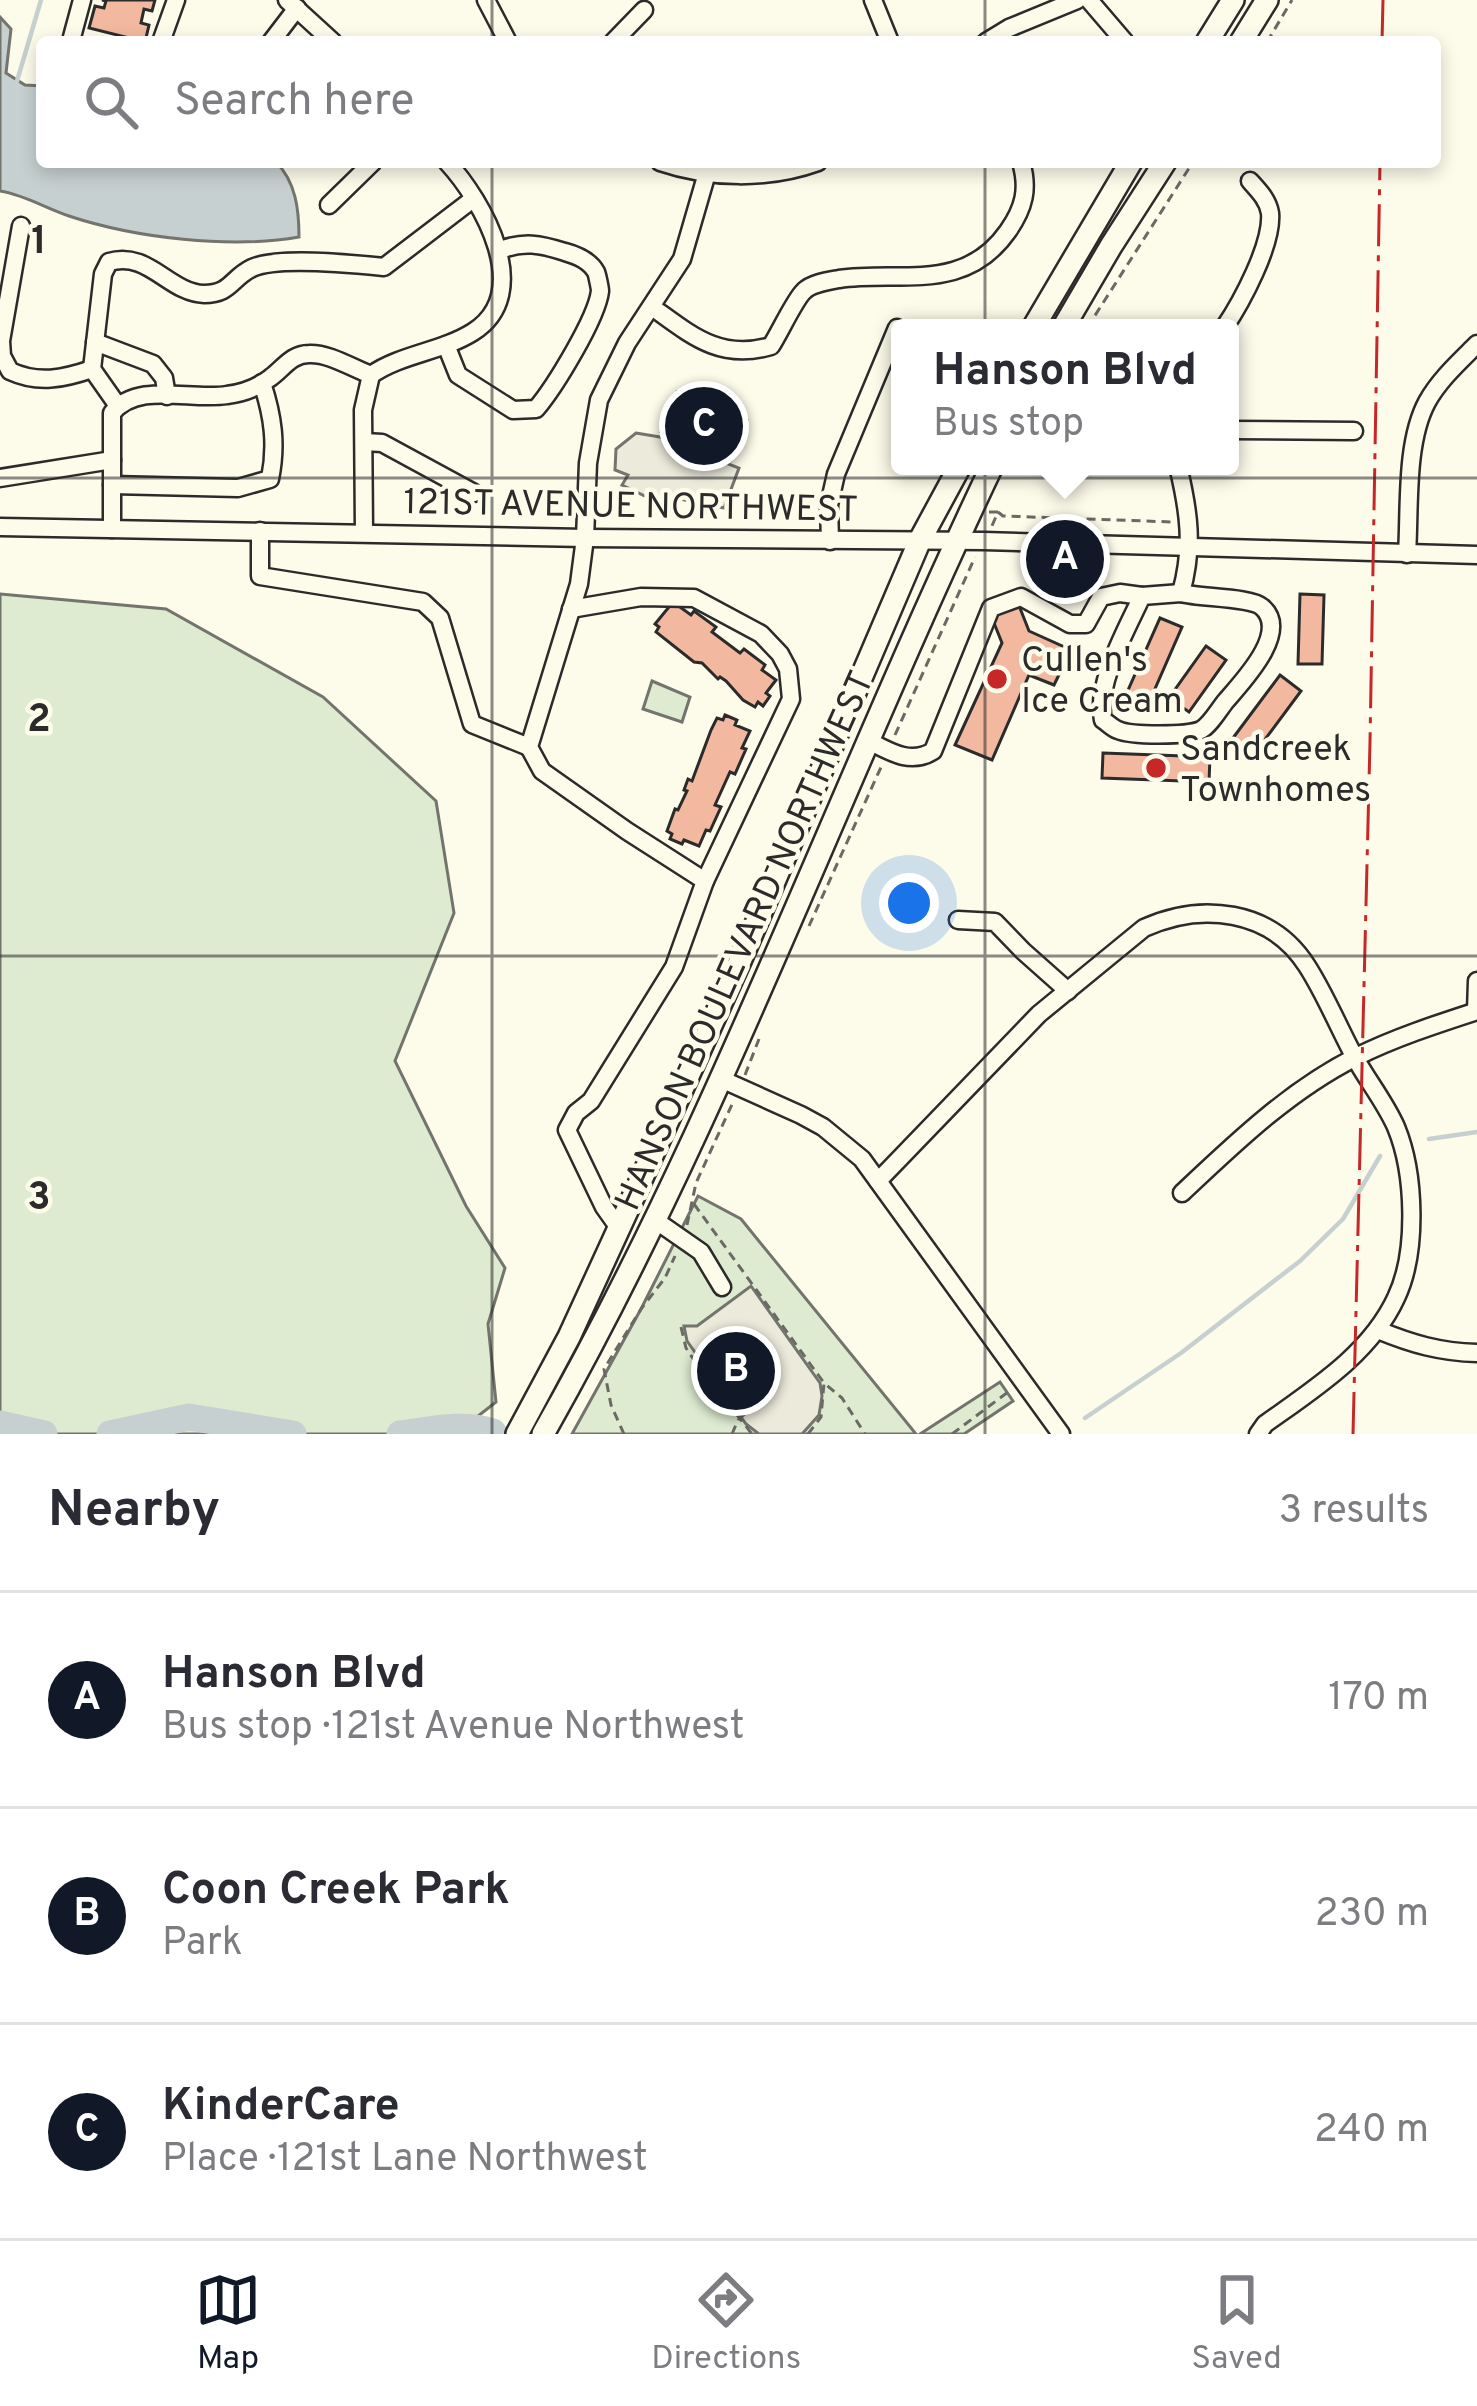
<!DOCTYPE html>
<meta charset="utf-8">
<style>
body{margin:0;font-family:Overpass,sans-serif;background:#f2f2f3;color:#2b2b33}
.you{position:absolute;left:909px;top:903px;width:42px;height:42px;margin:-30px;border:9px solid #fff;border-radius:50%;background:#1a73e8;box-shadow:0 0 0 18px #1a73e833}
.badge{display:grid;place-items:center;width:78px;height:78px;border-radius:50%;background:#111827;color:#fff;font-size:39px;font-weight:700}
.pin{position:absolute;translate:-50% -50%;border:6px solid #fff;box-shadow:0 3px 12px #0006}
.popup{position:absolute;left:891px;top:319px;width:348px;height:156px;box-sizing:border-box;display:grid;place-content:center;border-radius:12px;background:#fff;filter:drop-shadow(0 3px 9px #0005);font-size:39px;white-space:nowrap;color:#7c7c81}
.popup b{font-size:45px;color:#2b2b33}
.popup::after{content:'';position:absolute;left:50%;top:100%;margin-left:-24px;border:24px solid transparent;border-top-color:#fff}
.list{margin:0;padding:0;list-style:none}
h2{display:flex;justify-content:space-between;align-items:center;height:156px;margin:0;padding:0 48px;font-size:51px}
h2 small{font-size:39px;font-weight:400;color:#7c7c81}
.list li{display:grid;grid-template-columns:78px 1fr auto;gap:36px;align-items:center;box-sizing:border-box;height:216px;padding:0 48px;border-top:3px solid #e1e1e2}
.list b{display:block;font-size:45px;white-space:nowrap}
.list p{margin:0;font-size:39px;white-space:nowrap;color:#7c7c81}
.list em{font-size:39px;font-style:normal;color:#7c7c81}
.icon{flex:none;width:66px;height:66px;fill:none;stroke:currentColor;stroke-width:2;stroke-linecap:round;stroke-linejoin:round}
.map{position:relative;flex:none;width:1477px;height:1434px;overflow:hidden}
.search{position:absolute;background:#fff;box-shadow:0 6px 18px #0003;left:36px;right:36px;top:36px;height:132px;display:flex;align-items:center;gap:30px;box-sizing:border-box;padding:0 42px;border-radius:12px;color:#7c7c81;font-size:45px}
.sheet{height:804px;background:#fff}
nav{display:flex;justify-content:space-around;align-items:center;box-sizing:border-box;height:168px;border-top:3px solid #e1e1e2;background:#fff;font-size:33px;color:#7c7c81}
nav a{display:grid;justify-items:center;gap:6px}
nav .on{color:#111827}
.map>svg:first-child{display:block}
.green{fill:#deebd1;stroke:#74746e;stroke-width:3}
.parking{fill:#eceadb;stroke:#74746e;stroke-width:3}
.water{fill:#c7d0d0;stroke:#74746e;stroke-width:3}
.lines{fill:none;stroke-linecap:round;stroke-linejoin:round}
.stream{stroke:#c7d0d0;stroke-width:4.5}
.river{stroke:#c7d0d0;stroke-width:27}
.building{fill:#f2b8a0;stroke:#2b2b2b;stroke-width:3}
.minor-casing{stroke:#2b2b2b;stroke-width:21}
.major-casing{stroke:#2b2b2b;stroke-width:26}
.path{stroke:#6a6964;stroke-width:3;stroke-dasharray:9 6;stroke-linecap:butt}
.minor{stroke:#fdfbea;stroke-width:16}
.major{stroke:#fdfbea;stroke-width:21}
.power{stroke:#c62828;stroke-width:3;stroke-dasharray:42 9 6 9;stroke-linecap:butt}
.grid{fill:none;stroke:#2b2b2b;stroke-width:3;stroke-opacity:0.55}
.poi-dot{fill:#c62828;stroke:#fdfbea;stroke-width:4.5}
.labels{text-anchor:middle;stroke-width:9;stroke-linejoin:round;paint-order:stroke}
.street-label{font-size:36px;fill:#2b2b2b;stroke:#fdfbea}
.poi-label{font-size:36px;fill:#2b2b2b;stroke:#fdfbea;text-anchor:start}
.grid-label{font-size:39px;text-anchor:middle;font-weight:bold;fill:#2b2b2b;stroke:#fdfbea;stroke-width:9;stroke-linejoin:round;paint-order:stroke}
</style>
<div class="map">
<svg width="1477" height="1434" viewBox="0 0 1477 1434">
<rect width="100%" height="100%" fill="#fdfbea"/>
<g class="green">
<path d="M0 594 166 609 323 697 436 801 454 913 395 1061 466 1206 505 1268 488 1324 496 1402 455 1434H0Z"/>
<path d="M652 681 690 697 682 722 643 709Z"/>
<path d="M698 1196 741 1219 916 1434H572L641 1309Z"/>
<path d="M1000 1382 1013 1401 964 1434H920Z"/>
</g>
<g class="parking">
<path d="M636 433 660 437 739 468 724 508 680 499 674 510 622 485 628 475 615 470 616 449Z"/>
<path d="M751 1286 820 1383 822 1396 819 1415 802 1434H759L746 1424 687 1341 684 1326H697Z"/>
</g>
<path class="water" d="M0 17 11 29 6 73 25 85 42 86V162H276C296 182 299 210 299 237 231 249 135 238 69 216 45 208 25 195 0 191Z"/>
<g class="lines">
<g class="stream">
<path d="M17 81 41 0"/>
<path d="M1429 1139 1477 1132"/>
<path d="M1085 1418 1181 1353 1300 1261 1343 1219 1380 1156"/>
</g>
<g class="river">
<path d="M0 1424 44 1434"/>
<path d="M110 1434 189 1417 293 1434"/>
<path d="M400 1434C431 1430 462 1422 493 1432"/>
</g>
</g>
<g class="building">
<path d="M102 0H155L152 11 144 9 141 23 149 25 145 42 89 28 95 6 104 8 106 1Z"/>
<path d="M677 392 747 420 731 460 661 432Z"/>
<path d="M1300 594 1324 595 1322 664H1298Z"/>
<path d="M673 602 691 615 694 611 716 627 712 632 740 653 744 649 765 665 762 670 776 680 766 693 770 696 763 706 758 702 755 707 743 700 726 681 720 677 718 679 702 663 694 662 656 632 659 627 655 624Z"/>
<path d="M1018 603 1029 631 1071 650 1054 685 1029 675 992 760 955 745 1002 643 990 613Z"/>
<path d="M1160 618 1182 627 1147 707 1125 697Z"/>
<path d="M1206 646 1226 660 1189 712 1169 698Z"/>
<path d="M1280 675 1301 691 1249 761 1227 746Z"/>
<path d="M725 715 737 720 735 725 750 731 742 748 746 749 735 774 730 772 715 805 721 807 710 831 706 830 699 846 684 840 682 844 670 839 672 834 667 831 675 809 678 810 687 791 684 790 688 779 692 781 711 730 717 718 723 720Z"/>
<path d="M1103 753 1210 757 1209 782 1102 778Z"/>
</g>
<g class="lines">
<g class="minor-casing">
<g id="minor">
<path d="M287 0 333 42"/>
<path d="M486 0 508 42"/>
<path d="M873 0 890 42"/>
<path d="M1089 0 1125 42"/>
<path d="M72 37 82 0"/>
<path d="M161 42 176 0"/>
<path d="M271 42 297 8"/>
<path d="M613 42 644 10"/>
<path d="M986 42 1009 28 1077 0"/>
<path d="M660 162C710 179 768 180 818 162"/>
<path d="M329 205 373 162"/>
<path d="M21 226 1 341 2 356 10 371C38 384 63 379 92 369"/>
<path d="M652 307C691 335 720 361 771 346 779 334 795 299 804 291 812 283 828 281 839 279 900 270 964 294 1008 231 1024 208 1029 189 1021 162"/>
<path d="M1224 328C1241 303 1273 244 1270 213 1268 200 1259 191 1250 181"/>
<path d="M95 342 153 364 164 378 167 396"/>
<path d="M446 345 458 375 513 410 536 409C554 388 597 318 600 291 600 288 597 274 596 272 590 261 576 255 565 252 540 244 524 241 500 250"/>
<path d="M118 406 92 369 103 274 109 262C148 250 169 293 204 294 231 294 231 278 252 268 278 256 354 264 384 267L473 199"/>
<path d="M1230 430 1354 431"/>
<path d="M364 442 382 443 474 493"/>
<path d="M1178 466C1189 512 1194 546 1181 593"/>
<path d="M0 478 112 460"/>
<path d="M112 485 238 488 270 479C277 445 273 416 262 383"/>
<path d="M0 527 585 538 984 541 1477 555"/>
<path d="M112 529V413C138 381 190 401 227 395 243 393 257 388 270 378 283 369 291 354 309 354 329 353 352 368 371 375"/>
<path d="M260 531V576L423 602 440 618 472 724 529 747"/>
<path d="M364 532 363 410 371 375C401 354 441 352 473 332 535 293 483 201 447 162"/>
<path d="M830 541 829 505 836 474 897 328"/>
<path d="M1407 554C1410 508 1405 443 1427 402 1439 380 1459 362 1477 344"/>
<path d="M1181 593C1200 598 1251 597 1262 607 1291 632 1242 682 1225 702 1218 711 1210 725 1201 730 1187 736 1131 736 1118 730 1112 728 1108 723 1103 720 1095 684 1127 629 1142 596Z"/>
<path d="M571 609 641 597 694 598 761 634 780 654 788 669 791 699 705 881 674 967 591 1101 576 1113 567 1130 604 1207 619 1228"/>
<path d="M869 741C890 752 911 765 933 751L991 608 1021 597 1070 624H1086L1101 597 1120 593 1142 596"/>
<path d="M705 881 627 831 542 771 529 747 579 584 585 538 588 463 599 400 627 343 682 259 707 173"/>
<path d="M958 920 995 922 1023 951 1068 991"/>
<path d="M1476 1011 1477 981"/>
<path d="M721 1079 801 1115 823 1127 862 1159 1061 1434"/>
<path d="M878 1181 1039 1014 1144 928C1201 902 1271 909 1307 966 1325 994 1338 1026 1354 1056 1367 1080 1385 1102 1396 1127 1415 1173 1418 1252 1396 1298 1370 1354 1314 1389 1265 1424L1258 1434"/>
<path d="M1182 1193C1235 1143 1290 1090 1356 1057 1394 1038 1437 1024 1477 1011"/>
<path d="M655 1220 701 1252 722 1287"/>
<path d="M1378 1330C1412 1344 1440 1352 1477 1353"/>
</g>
</g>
<g class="major-casing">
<g id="major">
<path d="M1207 42 1233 0"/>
<path d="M1241 42 1267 0"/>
<path d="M1033 328 1131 162"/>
<path d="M1063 328 1111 246 1165 162"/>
<path d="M517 1434 569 1337 631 1202 741 959 920 540 960 466"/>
<path d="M543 1434C719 1124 839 787 992 466"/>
</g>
</g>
<g class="path">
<path d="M1267 42 1292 0"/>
<path d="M1087 328 1193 162"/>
<path d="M989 512H998L991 528"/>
<path d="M998 512 1003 516 1173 522"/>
<path d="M895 735 975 557"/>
<path d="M809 926 882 765"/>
<path d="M745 1075 759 1039"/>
<path d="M694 1204 824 1383"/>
<path d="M687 1225 696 1183 734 1100"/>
<path d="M681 1327 686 1348 694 1360 752 1434"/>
<path d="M624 1434 611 1405 604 1369 641 1309 665 1278 675 1256"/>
<path d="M732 1434 738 1420 757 1403"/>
<path d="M808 1434 821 1417 824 1383 842 1398 865 1434"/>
<path d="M952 1434 1008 1392"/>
</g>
<use href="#minor" class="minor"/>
<use href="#major" class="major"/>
<g class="power">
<path d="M1382 42 1383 0"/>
<path d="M1353 1434 1370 742 1380 162"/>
</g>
</g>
<path class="grid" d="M492 0V42M985 0V42M492 162V1434M985 162V1434M0 478H1477M0 956H1477"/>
<g class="poi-dot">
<circle cx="997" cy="679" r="12"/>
<circle cx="1156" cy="768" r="12"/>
</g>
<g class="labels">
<g class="street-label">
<text transform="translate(631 504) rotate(1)" y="13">121ST AVENUE NORTHWEST</text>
<text transform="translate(743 940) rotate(-66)" y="13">HANSON BOULEVARD NORTHWEST</text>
</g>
<g class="poi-label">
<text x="1021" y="671">Cullen's<tspan x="1021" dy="41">Ice Cream</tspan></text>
<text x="1180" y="760">Sandcreek<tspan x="1180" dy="41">Townhomes</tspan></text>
</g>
</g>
<g class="grid-label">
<text x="39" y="253">1</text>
<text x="39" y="731">2</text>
<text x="39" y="1209">3</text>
</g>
</svg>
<div class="you"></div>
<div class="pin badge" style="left:1065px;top:559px">A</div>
<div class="popup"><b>Hanson Blvd</b>Bus stop</div>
<div class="pin badge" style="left:736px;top:1371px">B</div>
<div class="pin badge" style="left:704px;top:426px">C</div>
<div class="search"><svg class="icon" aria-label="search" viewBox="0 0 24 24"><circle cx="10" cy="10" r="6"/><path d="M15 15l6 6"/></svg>Search here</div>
</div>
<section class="sheet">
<h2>Nearby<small>3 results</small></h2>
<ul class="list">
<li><span class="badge">A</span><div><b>Hanson Blvd</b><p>Bus stop · 121st Avenue Northwest</p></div><em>170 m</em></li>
<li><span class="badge">B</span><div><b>Coon Creek Park</b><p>Park</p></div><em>230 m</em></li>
<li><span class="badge">C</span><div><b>KinderCare</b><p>Place · 121st Lane Northwest</p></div><em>240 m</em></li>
</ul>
</section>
<nav>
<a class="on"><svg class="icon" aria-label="map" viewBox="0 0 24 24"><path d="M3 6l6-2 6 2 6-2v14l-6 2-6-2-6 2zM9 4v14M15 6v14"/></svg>Map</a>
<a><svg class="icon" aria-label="directions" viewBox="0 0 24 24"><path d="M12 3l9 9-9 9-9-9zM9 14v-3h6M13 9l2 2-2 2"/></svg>Directions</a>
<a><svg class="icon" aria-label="saved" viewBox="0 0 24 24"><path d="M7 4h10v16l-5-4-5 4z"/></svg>Saved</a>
</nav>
